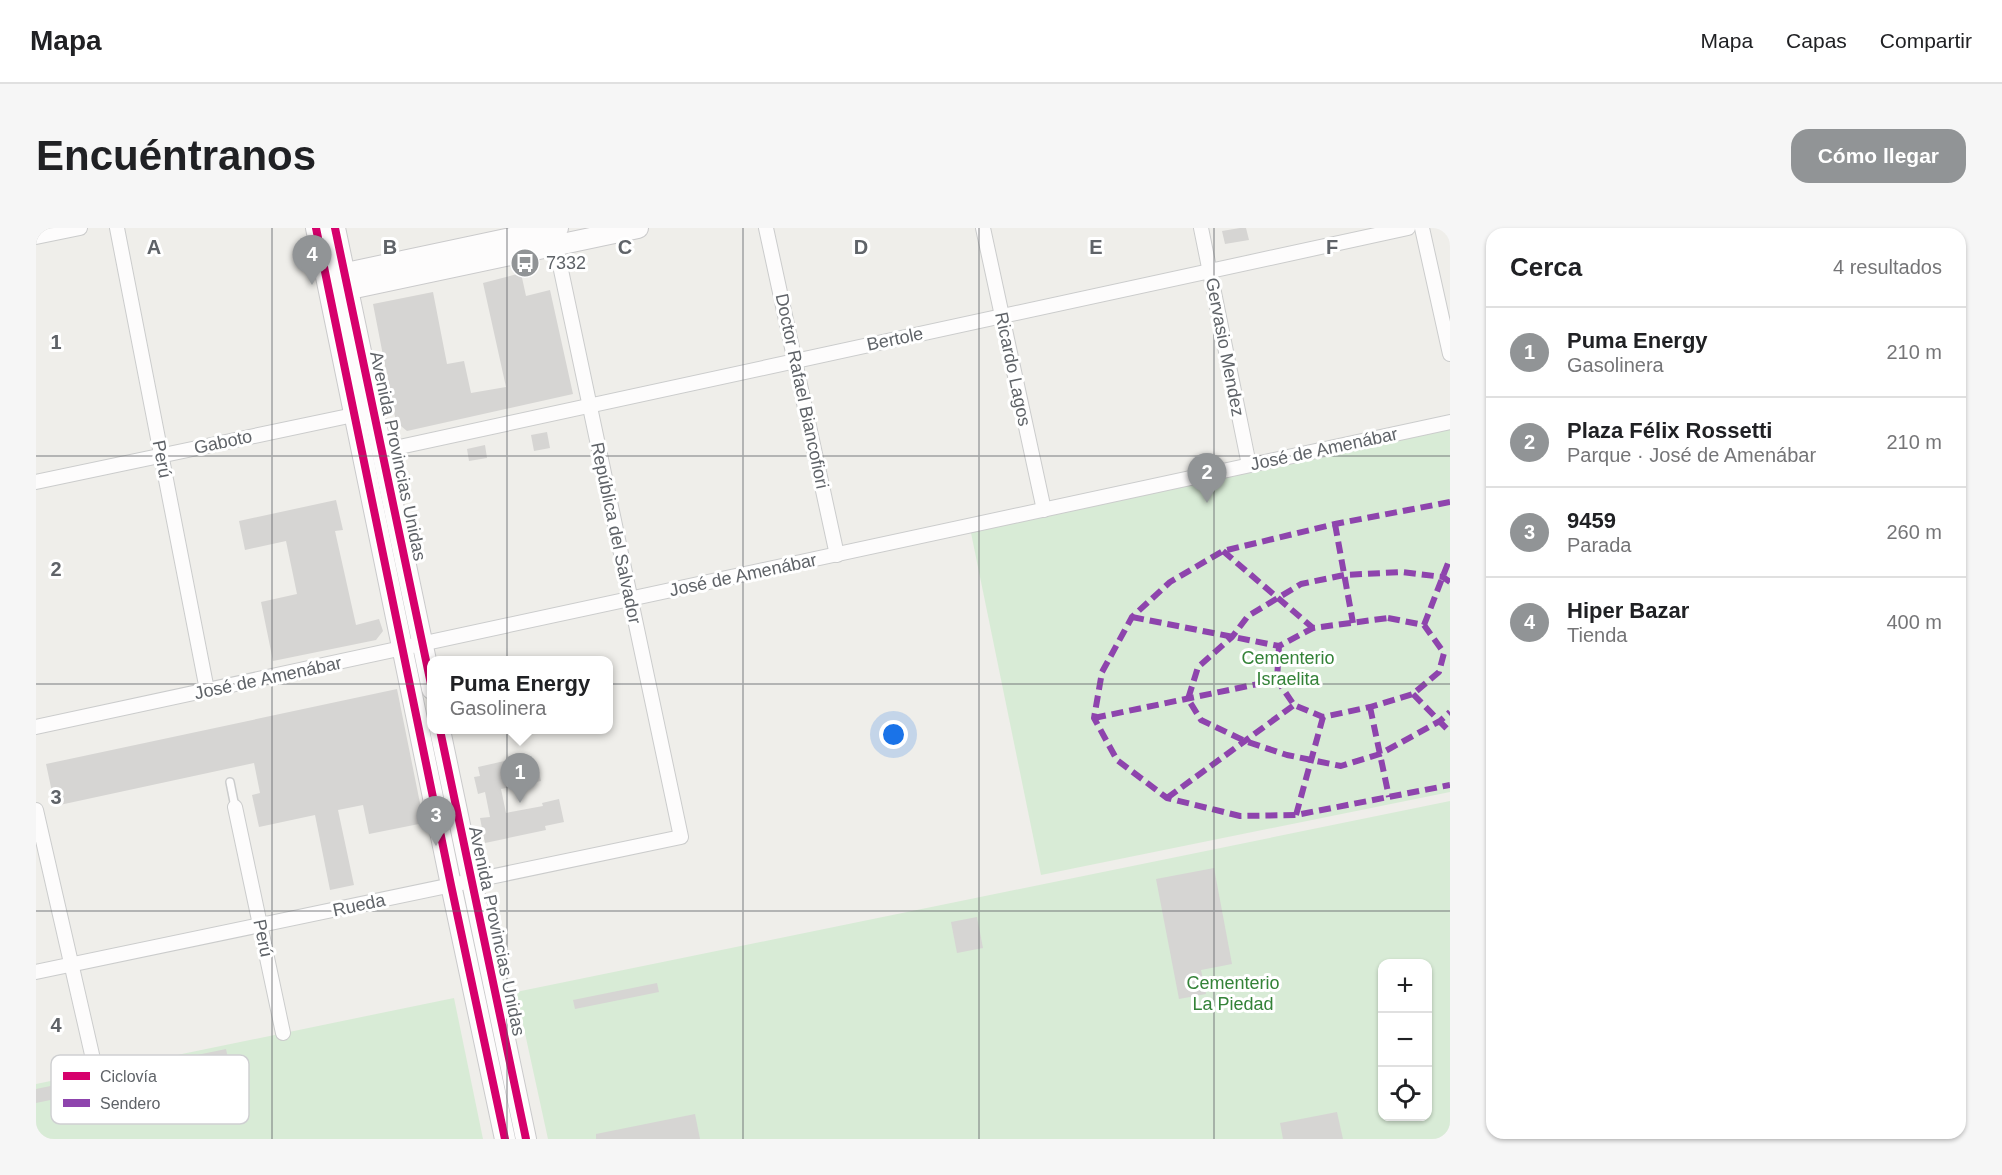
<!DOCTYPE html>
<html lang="es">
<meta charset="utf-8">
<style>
body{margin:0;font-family:Arial,sans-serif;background:#f6f6f6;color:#202124}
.controls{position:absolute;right:18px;bottom:18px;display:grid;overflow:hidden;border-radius:12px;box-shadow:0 2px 4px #0004}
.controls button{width:54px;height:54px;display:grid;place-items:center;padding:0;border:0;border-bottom:2px solid #e0e0e0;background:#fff;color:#202124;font:30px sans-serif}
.you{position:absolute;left:858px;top:507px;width:21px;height:21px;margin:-15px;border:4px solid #fff;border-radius:50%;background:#1a73e8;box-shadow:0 0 0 9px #1a73e833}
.badge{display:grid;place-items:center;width:39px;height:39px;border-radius:50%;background:#919496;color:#fff;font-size:20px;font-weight:700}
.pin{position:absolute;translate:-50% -50px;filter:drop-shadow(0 2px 3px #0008)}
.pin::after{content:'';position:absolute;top:32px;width:21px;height:18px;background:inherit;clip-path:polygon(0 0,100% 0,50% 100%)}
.popup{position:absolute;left:391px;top:428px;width:186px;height:78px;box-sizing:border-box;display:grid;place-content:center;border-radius:12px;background:#fff;filter:drop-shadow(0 2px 4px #0005);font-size:20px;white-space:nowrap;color:#757577}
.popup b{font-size:22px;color:#202124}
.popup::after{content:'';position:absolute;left:50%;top:100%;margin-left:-12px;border:12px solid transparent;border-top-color:#fff}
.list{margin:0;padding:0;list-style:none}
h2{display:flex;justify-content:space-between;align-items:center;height:78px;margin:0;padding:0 24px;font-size:26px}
h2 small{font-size:20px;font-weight:400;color:#757577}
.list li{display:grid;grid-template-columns:39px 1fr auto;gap:18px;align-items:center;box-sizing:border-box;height:90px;padding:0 24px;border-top:2px solid #e0e0e0}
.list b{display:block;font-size:22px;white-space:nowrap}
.list p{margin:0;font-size:20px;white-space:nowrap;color:#757577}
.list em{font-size:20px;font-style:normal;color:#757577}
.icon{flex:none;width:33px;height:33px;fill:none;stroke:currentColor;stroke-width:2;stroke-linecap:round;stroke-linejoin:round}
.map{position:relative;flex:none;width:1414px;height:911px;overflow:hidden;border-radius:18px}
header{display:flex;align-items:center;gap:36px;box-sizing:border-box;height:84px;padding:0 30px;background:#fff;border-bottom:2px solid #e0e0e0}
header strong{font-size:28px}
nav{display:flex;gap:33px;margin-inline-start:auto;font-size:21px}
.intro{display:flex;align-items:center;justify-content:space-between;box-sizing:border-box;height:144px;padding:0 36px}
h1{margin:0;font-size:42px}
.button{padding:15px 27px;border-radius:18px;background:#919496;color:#fff;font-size:21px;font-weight:700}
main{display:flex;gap:36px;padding:0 36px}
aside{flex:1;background:#fff;border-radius:18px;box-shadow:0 2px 4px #0004}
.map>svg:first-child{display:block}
.green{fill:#d8ebd6;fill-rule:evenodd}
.building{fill:#d6d5d3}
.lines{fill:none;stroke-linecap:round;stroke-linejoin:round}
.service-casing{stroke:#cbcccc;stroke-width:10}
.minor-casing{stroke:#cbcccc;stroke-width:16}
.secondary-casing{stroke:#cacacb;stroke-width:22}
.service{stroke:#fdfcfc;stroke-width:7}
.minor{stroke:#fdfcfc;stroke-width:14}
.secondary{stroke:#fdfcfc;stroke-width:20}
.quiet{stroke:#8e44ad;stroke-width:6;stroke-dasharray:12 6;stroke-linecap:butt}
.cycleway-casing{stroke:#fff;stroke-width:11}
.cycleway{stroke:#d6006c;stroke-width:8}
.grid{fill:none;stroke:#5f6368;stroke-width:1.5;stroke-opacity:0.55}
.labels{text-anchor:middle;stroke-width:6;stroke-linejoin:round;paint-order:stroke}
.poi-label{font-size:18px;fill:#5f6368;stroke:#fff;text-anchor:start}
.street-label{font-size:18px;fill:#5f6368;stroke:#fff}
.park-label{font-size:18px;fill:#348238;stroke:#fff}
.key{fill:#fff;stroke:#cfd0d2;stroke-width:1.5}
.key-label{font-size:16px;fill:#5f6368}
.grid-label{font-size:20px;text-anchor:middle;font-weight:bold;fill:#5f6368;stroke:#fff;stroke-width:6;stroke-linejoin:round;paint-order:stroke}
</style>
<header>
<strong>Mapa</strong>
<nav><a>Mapa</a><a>Capas</a><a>Compartir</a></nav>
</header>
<div class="intro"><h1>Encuéntranos</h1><a class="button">Cómo llegar</a></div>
<main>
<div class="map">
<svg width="1414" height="911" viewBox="0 0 1414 911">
<rect width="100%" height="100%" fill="#efeeea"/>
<g class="green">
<path d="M1414 198V564L1005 647 934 300Z"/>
<path d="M1414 573V911H512L480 764ZM1346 736H1392V888H1346Z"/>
<path d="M418 770 447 911H0V856Z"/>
</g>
<g class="building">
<path d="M1204 0H1210L1213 12 1189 16 1186 3Z"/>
<path d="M485 45 490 68 514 62 537 166 371 203 360 194 337 76 397 64 411 136 428 133 435 165 470 159 447 55Z"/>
<path d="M511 204 514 220 498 223 495 207Z"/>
<path d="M449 217 451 230 433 233 431 221Z"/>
<path d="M300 272 307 302 299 303 320 397 343 391 347 403 340 412 237 433 225 374 261 366 250 313 209 322 203 293Z"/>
<path d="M361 461 388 595 333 606 327 577 302 582 318 657 294 662 279 587 223 599 216 567 224 565 218 535 19 578 10 536Z"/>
<path d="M482 530 484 541 497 538 498 540 502 539 505 553 465 561 470 585 507 578 506 575 523 571 528 594 509 598 510 602 449 615 444 590 454 589 449 564 442 566 438 549 444 548 442 539Z"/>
<path d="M1178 640 1196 736 1165 742 1170 766 1143 771 1120 651Z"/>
<path d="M941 689 947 720 921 725 915 694Z"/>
<path d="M621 755 623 764 539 781 537 772Z"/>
<path d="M190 821 193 835 0 875V861L53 850 61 853 69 846Z"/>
<path d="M1301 884 1307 911H1247L1244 895Z"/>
<path d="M659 886 664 911H560V906Z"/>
</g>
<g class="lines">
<g class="service-casing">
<path id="service" d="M194 554 199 579"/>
</g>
<g class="minor-casing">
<g id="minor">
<path d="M81 0 171 462"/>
<path d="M730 0 801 327"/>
<path d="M947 0 1008 282"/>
<path d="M1165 0 1213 237"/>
<path d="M1386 0 1414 126"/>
<path d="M0 9 44 0"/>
<path d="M345 223 1372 0"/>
<path d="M0 254 327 185"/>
<path d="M0 499 1414 194"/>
<path d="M199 579 247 805"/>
<path d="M0 582 60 844"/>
<path d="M0 744 645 609 518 9"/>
</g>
</g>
<g class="secondary-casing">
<g id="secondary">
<path d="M280 0 415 657 469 911"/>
<path d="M299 0 396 461"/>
<path d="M296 48 522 0"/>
<path d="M300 64 602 0"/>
<path d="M404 502 490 911"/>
</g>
</g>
<use href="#service" class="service"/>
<use href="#minor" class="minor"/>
<use href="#secondary" class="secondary"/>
<g class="quiet">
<path d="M1414 274 1299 296 1187 323 1134 354 1096 389 1066 444 1058 490 1081 532 1131 570 1204 588 1260 587 1414 557"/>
<path d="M1299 296 1317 395"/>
<path d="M1187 323 1277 400"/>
<path d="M1414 354 1407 349 1366 344 1308 347 1265 356 1212 388 1196 409 1162 439 1152 471 1165 492 1209 513 1251 527 1305 538 1344 526 1404 493 1414 484"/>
<path d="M1096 389 1243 418"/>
<path d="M1352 390 1388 397 1408 425 1403 444 1377 466 1334 479 1287 489 1258 477 1241 452 1243 418 1277 400Z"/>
<path d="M1388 397 1414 330"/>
<path d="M1377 466 1414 504"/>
<path d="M1334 479 1353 569"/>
<path d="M1058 490 1241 452"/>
<path d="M1131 570 1258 477"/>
<path d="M1260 587 1287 489"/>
</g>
<g class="cycleway-casing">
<g id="cycleway">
<path d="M280 0 415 657 469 911"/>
<path d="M299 0 396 461"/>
<path d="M404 502 490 911"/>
</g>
</g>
<use href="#cycleway" class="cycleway"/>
</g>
<path class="grid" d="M236 0V911M471 0V911M707 0V911M943 0V911M1178 0V911M0 228H1414M0 456H1414M0 683H1414"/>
<defs>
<g id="bus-disc" transform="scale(1.5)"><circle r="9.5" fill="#919496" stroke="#fff"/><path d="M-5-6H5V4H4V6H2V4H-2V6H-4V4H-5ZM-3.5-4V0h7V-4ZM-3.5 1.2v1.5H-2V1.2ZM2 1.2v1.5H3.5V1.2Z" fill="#fff"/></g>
</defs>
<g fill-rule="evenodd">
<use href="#bus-disc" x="489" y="35"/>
</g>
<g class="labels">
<g class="poi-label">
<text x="510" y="41">7332</text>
</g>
<g class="street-label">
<text transform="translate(859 111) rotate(-12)" y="6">Bertole</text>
<text transform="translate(1189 119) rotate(79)" y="6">Gervasio Mendez</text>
<text transform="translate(977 141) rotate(78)" y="6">Ricardo Lagos</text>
<text transform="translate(766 163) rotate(78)" y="6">Doctor Rafael Biancofiori</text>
<text transform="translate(187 214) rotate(-12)" y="6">Gaboto</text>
<text transform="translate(1288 221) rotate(-12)" y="6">José de Amenábar</text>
<text transform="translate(362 228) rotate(78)" y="6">Avenida Provincias Unidas</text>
<text transform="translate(126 231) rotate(79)" y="6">Perú</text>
<text transform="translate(580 305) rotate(78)" y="6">República del Salvador</text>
<text transform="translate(707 347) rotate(-12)" y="6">José de Amenábar</text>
<text transform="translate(232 450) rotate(-12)" y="6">José de Amenábar</text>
<text transform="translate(323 677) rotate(-12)" y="6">Rueda</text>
<text transform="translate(461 703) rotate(78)" y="6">Avenida Provincias Unidas</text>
<text transform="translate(227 710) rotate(78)" y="6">Perú</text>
</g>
<g class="park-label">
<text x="1252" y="436">Cementerio<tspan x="1252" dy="21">Israelita</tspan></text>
<text x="1197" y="761">Cementerio<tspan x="1197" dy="21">La Piedad</tspan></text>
</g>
</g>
<rect x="15" y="827" width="198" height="69" rx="9" class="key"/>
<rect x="27" y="844" width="27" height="8" fill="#d6006c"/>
<rect x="27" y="871" width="27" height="8" fill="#8e44ad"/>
<g class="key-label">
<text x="64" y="854">Ciclovía</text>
<text x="64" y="881">Sendero</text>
</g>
<g class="grid-label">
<text x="118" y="26">A</text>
<text x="354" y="26">B</text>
<text x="589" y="26">C</text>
<text x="825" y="26">D</text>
<text x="1060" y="26">E</text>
<text x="1296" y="26">F</text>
<text x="20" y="121">1</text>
<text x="20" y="348">2</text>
<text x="20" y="576">3</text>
<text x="20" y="804">4</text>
</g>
</svg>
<div class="controls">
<button>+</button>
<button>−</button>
<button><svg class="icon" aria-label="locate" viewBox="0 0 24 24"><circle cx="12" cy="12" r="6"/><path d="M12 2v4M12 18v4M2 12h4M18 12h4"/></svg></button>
</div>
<div class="you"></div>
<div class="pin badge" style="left:484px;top:575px">1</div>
<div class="popup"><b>Puma Energy</b>Gasolinera</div>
<div class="pin badge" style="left:1171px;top:275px">2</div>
<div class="pin badge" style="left:400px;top:618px">3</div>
<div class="pin badge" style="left:276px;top:57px">4</div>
</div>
<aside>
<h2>Cerca<small>4 resultados</small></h2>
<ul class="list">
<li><span class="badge">1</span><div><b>Puma Energy</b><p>Gasolinera</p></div><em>210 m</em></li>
<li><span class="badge">2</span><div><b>Plaza Félix Rossetti</b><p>Parque · José de Amenábar</p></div><em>210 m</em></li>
<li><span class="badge">3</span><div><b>9459</b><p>Parada</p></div><em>260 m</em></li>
<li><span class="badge">4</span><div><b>Hiper Bazar</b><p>Tienda</p></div><em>400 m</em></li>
</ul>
</aside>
</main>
